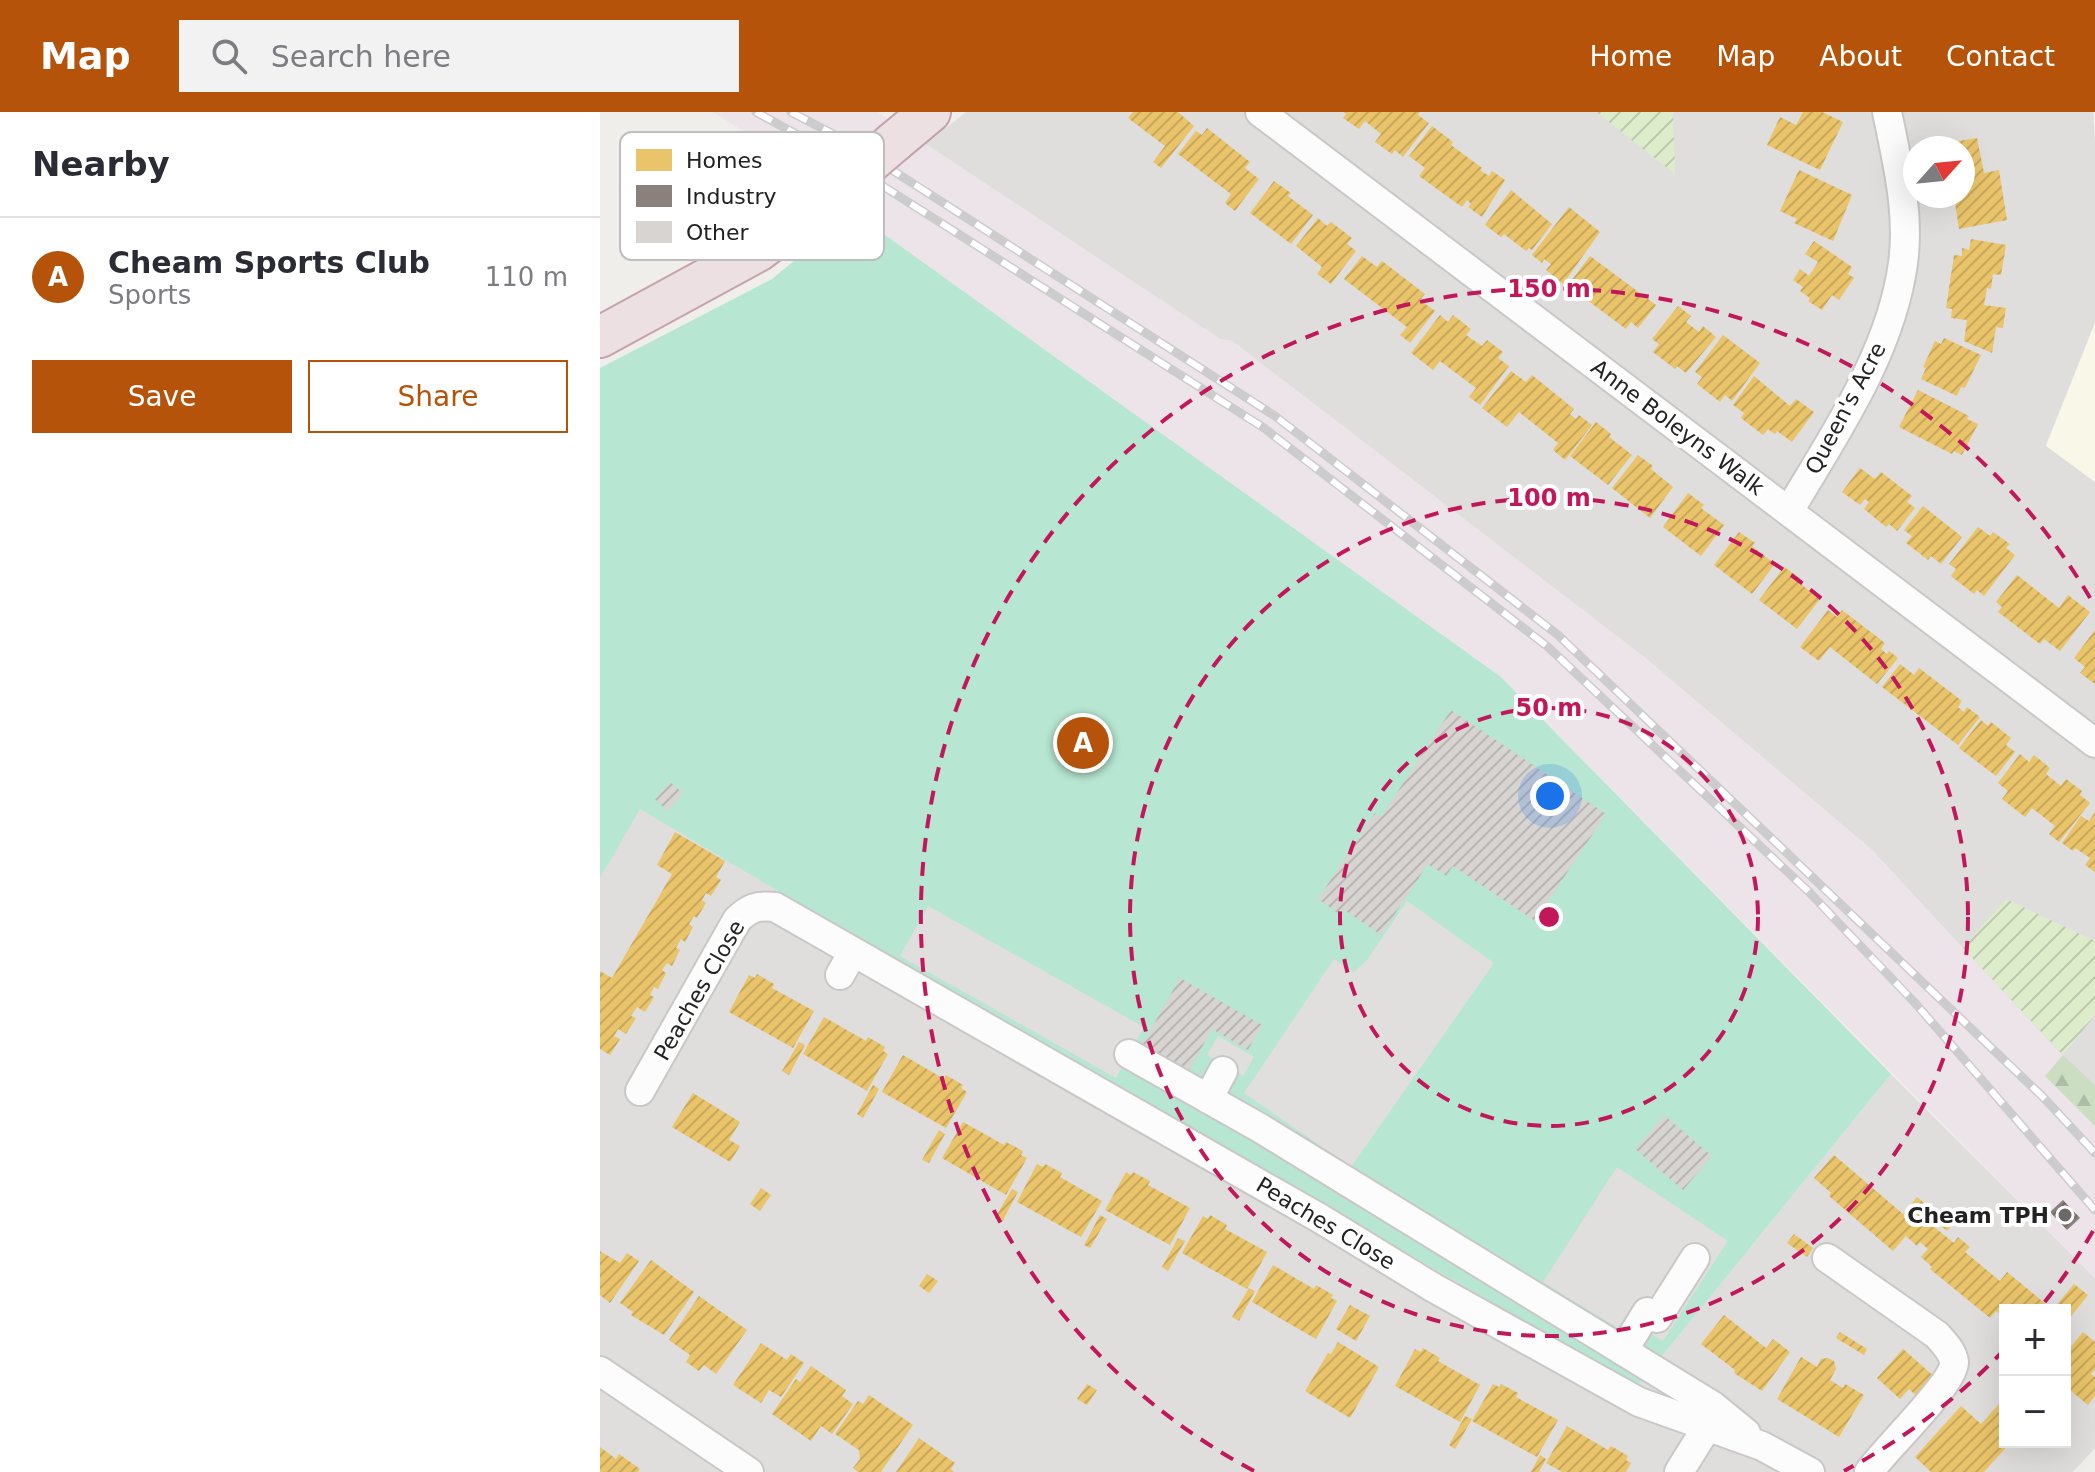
<!DOCTYPE html>
<meta charset="utf-8">
<style>
body{margin:0;font-family:"DejaVu Sans",sans-serif;background:#f2f2f3;color:#2b2b33}
.controls{position:absolute;right:24px;bottom:24px;display:grid;overflow:hidden;border-radius:0px;box-shadow:0 8px 32px #0002}
.controls button{width:72px;height:72px;display:grid;place-items:center;padding:0;border:0;border-bottom:2px solid #e1e1e2;background:#fff;color:#2b2b33;font:40px sans-serif}
.compass{position:absolute;left:1303px;top:24px;width:72px;height:72px;border-radius:50%;background:#fff;box-shadow:0 8px 32px #0002;rotate:63deg}
.you{position:absolute;left:950px;top:684px;width:28px;height:28px;margin:-20px;border:6px solid #fff;border-radius:50%;background:#1a73e8;box-shadow:0 0 0 12px #1a73e833}
.badge{display:grid;place-items:center;width:52px;height:52px;border-radius:50%;background:#b45309;color:#fff;font-size:26px;font-weight:700}
.pin{position:absolute;translate:-50% -50%;border:4px solid #fff;box-shadow:0 2px 8px #0006}
.list{margin:0;padding:0;list-style:none}
h2{display:flex;justify-content:space-between;align-items:center;height:104px;margin:0;padding:0 32px;font-size:34px}
h2 small{font-size:26px;font-weight:400;color:#7c7c81}
.list li{display:grid;grid-template-columns:52px 1fr auto;gap:24px;align-items:center;box-sizing:border-box;height:120px;padding:0 32px;border-top:2px solid #e1e1e2}
.list b{display:block;font-size:30px;white-space:nowrap}
.list p{margin:0;font-size:26px;white-space:nowrap;color:#7c7c81}
.list em{font-size:26px;font-style:normal;color:#7c7c81}
.actions{display:flex;gap:16px;padding:24px 32px}
.actions a{flex:1;padding:18px 0;border:2px solid #b45309;border-radius:0px;text-align:center;font-size:28px;color:#b45309}
.actions .main{background:#b45309;color:#fff}
.icon{flex:none;width:44px;height:44px;fill:none;stroke:currentColor;stroke-width:2;stroke-linecap:round;stroke-linejoin:round}
.map{position:relative;flex:none;width:1495px;height:1360px;overflow:hidden}
header{display:flex;align-items:center;gap:48px;box-sizing:border-box;height:112px;padding:0 40px;background:#b45309;color:#fff}
header strong{font-size:38px}
nav{display:flex;gap:44px;margin-inline-start:auto;font-size:28px}
.search{width:560px;height:72px;background:#f2f2f3;display:flex;align-items:center;gap:20px;box-sizing:border-box;padding:0 28px;border-radius:0px;color:#7c7c81;font-size:30px}
main{display:flex}
aside{flex:1;background:#fff}
.map>svg:first-child{display:block}
.residential{fill:#dfdedc;fill-rule:evenodd}
.industrial{fill:#ede4e9}
.education{fill:#f8f7e8}
.forest{fill:url(#forest-firs)}
.garden{fill:url(#garden-furrows)}
.pitch{fill:#b7e6d2}
.parking{fill:#e0dfde}
.homes{fill:url(#homes-hatch)}
.industry{fill:url(#industry-hatch)}
.building{fill:url(#building-hatch)}
.lines{fill:none;stroke-linecap:round;stroke-linejoin:round}
.minor-casing{stroke:#c9c8c7;stroke-width:32}
.highway-casing{stroke:#c5a2ac;stroke-width:44}
.minor{stroke:#fdfcfc;stroke-width:28}
.highway{stroke:#ece0e2;stroke-width:40}
.rail-casing{stroke:#ccc;stroke-width:9}
.rail{stroke:#fff;stroke-width:6;stroke-dasharray:18;stroke-linecap:butt}
.highway-bridge-casing{stroke:#c5a2ac;stroke-width:44;stroke-linecap:butt}
.highway-bridge{stroke:#ece0e2;stroke-width:40}
.ring{fill:none;stroke:#c2185b;stroke-width:4;stroke-dasharray:14 10}
.poi-dot{fill:#6a6968;stroke:#fff;stroke-width:3}
.labels{text-anchor:middle;stroke-width:8;stroke-linejoin:round;paint-order:stroke}
.street-label{font-size:22px;fill:#222;stroke:#fff}
.poi-label{font-size:22px;font-weight:bold;fill:#222;stroke:#fff;text-anchor:end}
.key{fill:#fff;stroke:#bdbdbd;stroke-width:2}
.key-label{font-size:22px;fill:#222}
.centre{fill:#c2185b;stroke:#fff;stroke-width:4}
.ring-label{font-size:24px;text-anchor:middle;font-weight:bold;fill:#c2185b;stroke:#fff;stroke-width:8;stroke-linejoin:round;paint-order:stroke}
</style>
<header>
<strong>Map</strong>
<div class="search"><svg class="icon" aria-label="search" viewBox="0 0 24 24"><circle cx="10" cy="10" r="6"/><path d="M15 15l6 6"/></svg>Search here</div>
<nav><a>Home</a><a>Map</a><a>About</a><a>Contact</a></nav>
</header>
<main>
<aside>
<h2>Nearby<small></small></h2>
<ul class="list">
<li><span class="badge">A</span><div><b>Cheam Sports Club</b><p>Sports</p></div><em>110 m</em></li>
</ul>
<div class="actions"><a class="main">Save</a><a>Share</a></div>
</aside>
<div class="map">
<svg width="1495" height="1360" viewBox="0 0 1495 1360">
<defs>
<pattern id="forest-firs" width="22" height="20" patternUnits="userSpaceOnUse" patternTransform="scale(2)"><rect width="22" height="20" fill="#cbdec1"/><path d="M5 1l3.5 6h-7zM16 11l3.5 6h-7z" fill="#aebea6"/></pattern>
<pattern id="garden-furrows" width="10" height="10" patternUnits="userSpaceOnUse" patternTransform="scale(2)"><rect width="10" height="10" fill="#ddeccb"/><path d="M-1 1l2-2M0 10L10 0M9 11l2-2" fill="none" stroke="#bdcaae"/></pattern>
<pattern id="homes-hatch" width="6" height="6" patternUnits="userSpaceOnUse" patternTransform="scale(2)"><rect width="6" height="6" fill="#e9c46a"/><path d="M-1 1l2-2M0 6l6-6M5 7l2-2" fill="none" stroke="#c8a85c"/></pattern>
<pattern id="industry-hatch" width="6" height="6" patternUnits="userSpaceOnUse" patternTransform="scale(2)"><rect width="6" height="6" fill="#8a817c"/><path d="M-1 1l2-2M0 6l6-6M5 7l2-2" fill="none" stroke="#706965"/></pattern>
<pattern id="building-hatch" width="6" height="6" patternUnits="userSpaceOnUse" patternTransform="scale(2)"><rect width="6" height="6" fill="#d7d4d2"/><path d="M-1 1l2-2M0 6l6-6M5 7l2-2" fill="none" stroke="#b8b6b4"/></pattern>
</defs>
<rect width="100%" height="100%" fill="#f0eeeb"/>
<g class="residential">
<path d="M366 0H1493L1495 31V211L1446 333 1495 370V979L1272 738 1044 545 632 229 620 227 325 33ZM1315 36H1363V84H1315Z"/>
<path d="M39 696 287 844 496 965 599 1020 1037 1275 1291 962 1495 1166V1336L1473 1360H0V766ZM1405 1198H1465V1330H1405Z"/>
</g>
<path class="industrial" d="M113 0H278L620 227 632 229 1044 545 1272 738 1495 979V1166L901 565 253 100 192 50Z"/>
<path class="education" d="M1495 211V370L1446 334Z"/>
<path class="forest" d="M1463 943 1495 973V1014L1445 964Z"/>
<g class="garden">
<path d="M996 0H1073L1075 62Z"/>
<path d="M1406 787 1495 829V903L1463 943 1363 836Z"/>
</g>
<path class="pitch" d="M253 100 901 565 1291 962 1037 1275 599 1020 496 965 287 844 40 697 0 766V256L172 167Z"/>
<g class="parking">
<path d="M807 789 894 851 751 1055 644 981 734 847 754 860 767 848Z"/>
<path d="M328 794 544 915 516 966 300 844Z"/>
<path d="M618 924 654 945 643 964 607 943Z"/>
<path d="M1017 1055 1128 1129 1063 1229 1028 1208 1021 1218 943 1170Z"/>
</g>
<g class="homes">
<path d="M533 0H578L594 14 561 56 553 50 565 34 528 6Z"/>
<path d="M744 0H820L818 3 829 11 803 45 795 38 792 42 775 30 781 22 765 9 759 17 743 6 746 2Z"/>
<path d="M1203 0H1222L1243 10 1220 58 1167 33 1180 5 1196 13Z"/>
<path d="M832 14 853 30 851 33 882 56 880 58 889 64 892 59 905 68 882 105 868 95 871 92 867 88 862 95 819 64 825 56 809 44Z"/>
<path d="M607 16 650 50 645 56 659 67 635 99 625 91 631 82 578 42 596 19 602 23Z"/>
<path d="M1377 26 1384 61 1399 58 1407 108 1359 117 1355 91 1350 92 1348 84H1363V36H1349L1348 31Z"/>
<path d="M1199 58 1252 83 1233 129 1194 111 1197 107 1180 99Z"/>
<path d="M674 69 691 81 688 84 713 103 691 132 650 101Z"/>
<path d="M911 78 952 112 932 138 929 136 926 139 904 122 901 125 885 113Z"/>
<path d="M969 95 1000 120 963 172 946 158 951 152 944 147 942 151 932 143Z"/>
<path d="M718 106 727 114 731 110 752 126 747 132 756 139 731 172 717 162 722 155 696 134Z"/>
<path d="M1371 127 1406 133 1401 163 1393 162 1391 177 1387 176 1384 193 1406 196 1403 216 1396 215 1392 241 1364 229 1367 208 1351 206 1352 197 1346 196 1354 143 1362 144V136L1369 138Z"/>
<path d="M1214 129 1252 155 1248 162 1254 166 1239 188 1232 183 1222 198 1208 189 1210 186 1200 179 1203 175 1193 168 1200 157 1209 164 1218 150 1205 142Z"/>
<path d="M762 144 777 155 782 149 825 182 820 188 835 199 810 231 800 223 807 215 744 167Z"/>
<path d="M990 144 1056 193 1038 216 1031 210 1026 217 983 185 986 181 971 169Z"/>
<path d="M1078 194 1091 204 1086 210 1099 220 1103 214 1116 225 1086 261 1077 254 1075 257 1053 240 1059 232 1052 227Z"/>
<path d="M840 203 848 210 853 203 871 217 866 223 882 234 887 228 903 240 898 246 909 254 880 293 869 285 876 276 840 249 833 258 811 241Z"/>
<path d="M1123 223 1160 251 1132 289 1125 283 1120 290 1097 272 1102 265 1095 260Z"/>
<path d="M1344 226 1381 243 1365 276 1361 275 1357 284 1321 267 1326 256 1323 255 1335 229 1341 232Z"/>
<path d="M911 259 926 270 932 263 974 297 970 302 976 307 979 303 992 313 965 348 953 338 958 331 919 300 907 315 882 296Z"/>
<path d="M1154 264 1190 294 1196 287 1214 300 1192 330 1177 319 1175 322 1168 317 1163 323 1141 306 1144 301 1133 293Z"/>
<path d="M1318 278 1369 304 1367 307 1378 312 1362 343 1354 339 1352 342 1299 315Z"/>
<path d="M996 310 1011 322 1009 325 1032 343 1008 373 970 344Z"/>
<path d="M1038 343 1053 354 1051 357 1073 375 1050 406 1012 376Z"/>
<path d="M1260 356 1275 367 1281 360 1312 384 1307 390 1315 396 1297 419 1289 412 1286 415 1264 397 1269 390 1265 387 1260 393 1242 380Z"/>
<path d="M1088 381 1104 393 1101 396 1124 413 1101 444 1063 415Z"/>
<path d="M1323 394 1362 425 1341 452 1331 444 1328 448 1306 431 1312 424 1304 418Z"/>
<path d="M1378 415 1390 424 1393 420 1410 432 1406 436 1415 443 1384 484 1377 478 1374 482 1351 464 1356 457 1349 452Z"/>
<path d="M1139 420 1155 431 1152 434 1175 452 1152 482 1114 453Z"/>
<path d="M1184 455 1200 466 1197 469 1220 487 1197 517 1159 488Z"/>
<path d="M1417 463 1459 496 1468 483 1490 500 1460 539 1444 527 1440 532 1398 500 1402 495 1396 490Z"/>
<path d="M1228 498 1237 505 1242 498 1285 531 1281 537 1287 542 1289 539 1298 546 1277 572 1230 535 1219 549 1200 535Z"/>
<path d="M1495 518V572L1480 561 1485 555 1474 546Z"/>
<path d="M1300 552 1314 563 1319 556 1362 589 1358 595 1364 600 1367 595 1380 605 1358 633 1282 575Z"/>
<path d="M1381 608 1388 614 1391 610 1411 626 1406 633 1415 640 1396 664 1359 636Z"/>
<path d="M1420 642 1429 650 1434 643 1450 656 1446 662 1461 674 1466 667 1482 679 1480 683 1490 691 1459 730 1449 722 1455 714 1432 696 1425 705 1402 687 1408 679 1398 671Z"/>
<path d="M1495 700V760L1485 753 1490 746 1475 736 1473 739 1462 731 1481 704 1489 709Z"/>
<path d="M75 720 125 749 116 765 121 768 111 784 106 781 102 788 106 791 97 806 94 804 89 812 93 815 85 830 81 827 76 836 80 838 72 854 67 851 62 858 66 861 58 877 54 875 50 883 54 885 45 900 37 895 31 904 36 906 26 922 18 917 14 924 20 927 10 943 0 937V859L12 866 72 762 57 753Z"/>
<path d="M157 862 174 872 172 876 214 899 193 936 129 900 149 863 155 866Z"/>
<path d="M224 905 266 929 268 925 285 935 283 939 288 942 267 979 203 942Z"/>
<path d="M199 930 205 933 189 963 182 959Z"/>
<path d="M303 943 344 967 346 963 363 973 361 976 367 980 346 1016 282 980Z"/>
<path d="M273 973 279 977 263 1006 257 1002Z"/>
<path d="M93 981 140 1010 129 1028 140 1034 130 1050 72 1015Z"/>
<path d="M363 1010 404 1033 406 1030 423 1039 421 1043 427 1046 406 1083 342 1046Z"/>
<path d="M339 1018 345 1022 329 1051 322 1048Z"/>
<path d="M1234 1043 1303 1102 1317 1085 1341 1105 1333 1114 1354 1131 1358 1125 1370 1135 1365 1140 1400 1169 1407 1160 1447 1193 1443 1198H1405V1206L1396 1199 1390 1206 1330 1157 1332 1155 1321 1145 1328 1137 1320 1130 1317 1134 1306 1124 1293 1139 1229 1084 1231 1081 1214 1066Z"/>
<path d="M437 1052 443 1055 445 1052 462 1061 460 1065 502 1089 481 1125 417 1090Z"/>
<path d="M526 1060 531 1063 533 1060 550 1069 548 1073 590 1096 570 1133 505 1098Z"/>
<path d="M161 1076 171 1083 160 1099 150 1092Z"/>
<path d="M412 1077 418 1080 402 1110 395 1106Z"/>
<path d="M1352 1097 1360 1104 1347 1119 1339 1112Z"/>
<path d="M500 1103 507 1107 490 1136 484 1133Z"/>
<path d="M610 1103 627 1113 625 1117 667 1140 647 1177 582 1141 603 1104 608 1107Z"/>
<path d="M1194 1122 1213 1136 1207 1145 1187 1131Z"/>
<path d="M578 1126 585 1129 568 1159 562 1155Z"/>
<path d="M0 1139 20 1151 27 1141 39 1149 10 1191 0 1183Z"/>
<path d="M51 1148 94 1180 64 1223 31 1203 33 1200 20 1191Z"/>
<path d="M673 1153 714 1177 716 1173 733 1183 731 1186 737 1189 716 1227 652 1190Z"/>
<path d="M327 1162 338 1169 329 1181 319 1174Z"/>
<path d="M1474 1172 1488 1183 1468 1208 1465 1198 1454 1196Z"/>
<path d="M649 1176 655 1179 639 1209 632 1205Z"/>
<path d="M99 1184 147 1218 116 1262 104 1253 99 1259 86 1250 90 1243 69 1228Z"/>
<path d="M750 1193 770 1204 756 1229 736 1217Z"/>
<path d="M1124 1203 1166 1236 1173 1227 1190 1240 1162 1279 1134 1261 1135 1258 1101 1232Z"/>
<path d="M1240 1220 1267 1237 1264 1243 1236 1226Z"/>
<path d="M1483 1220 1495 1230V1258L1491 1262 1495 1265V1284L1488 1293 1465 1274V1235L1468 1238Z"/>
<path d="M738 1230 779 1255 750 1306 705 1279 728 1241 731 1242Z"/>
<path d="M161 1231 187 1248 191 1242 204 1251 181 1285 169 1278 161 1291 133 1273Z"/>
<path d="M823 1236 840 1246 838 1249 880 1273 860 1310 795 1274 815 1237 821 1240Z"/>
<path d="M1303 1237 1336 1266 1319 1286 1309 1277 1300 1287 1277 1266Z"/>
<path d="M1201 1245 1217 1255 1221 1247 1228 1246 1234 1249 1236 1257 1230 1268 1243 1276 1245 1272 1264 1283 1239 1325 1177 1287Z"/>
<path d="M211 1254 246 1278 242 1284 253 1292 232 1322 221 1314 211 1329 172 1302 196 1267 200 1270Z"/>
<path d="M487 1272 497 1278 487 1293 477 1287Z"/>
<path d="M893 1272 899 1275 901 1272 918 1281 916 1285 958 1308 937 1345 872 1309Z"/>
<path d="M269 1283 313 1313 281 1360H258L253 1356 260 1347 259 1338 235 1322 258 1289 263 1292Z"/>
<path d="M1405 1285V1330H1411L1384 1360H1331L1315 1345 1361 1294 1381 1312Z"/>
<path d="M865 1304 872 1307 855 1337 849 1333Z"/>
<path d="M967 1314 1008 1338 1011 1334 1028 1344 1026 1348 1031 1351 1026 1360H962L946 1351Z"/>
<path d="M319 1326 355 1351 351 1357 354 1360H296Z"/>
<path d="M0 1335 16 1347 19 1342 40 1357 38 1360H0Z"/>
<path d="M940 1343 946 1347 939 1360H931Z"/>
</g>
<path class="industry" d="M1463 1088 1480 1106 1467 1118 1450 1100Z"/>
<g class="building">
<path d="M851 598 1006 702 935 809 853 754 846 764 828 752 781 823 743 797 739 802 718 787 775 701 781 705Z"/>
<path d="M70 670 83 681 67 699 55 687Z"/>
<path d="M580 866 662 913 648 938 612 917 588 960 542 933Z"/>
<path d="M1064 1003 1112 1044 1083 1078 1035 1037Z"/>
</g>
<g class="lines">
<g class="minor-casing">
<g id="minor">
<path d="M660 0 1495 631"/>
<path d="M1189 399C1234 323 1291 241 1303 151 1310 101 1297 49 1287 0"/>
<path d="M240 863 253 840"/>
<path d="M529 942 660 1016 1113 1294 1146 1321"/>
<path d="M40 979 137 808C149 796 157 793 175 795L721 1107 834 1176 1039 1290 1162 1334 1210 1360"/>
<path d="M608 987 623 959"/>
<path d="M1227 1146 1337 1223C1344 1231 1353 1240 1354 1250 1355 1271 1284 1338 1269 1360"/>
<path d="M1023 1239 1047 1200 1057 1206 1095 1146"/>
<path d="M0 1259 149 1360"/>
<path d="M1079 1360 1107 1315"/>
</g>
</g>
<g class="highway-casing">
<g id="highway">
<path d="M294 30 330 0"/>
<path d="M0 225 158 139 220 93"/>
</g>
</g>
<use href="#minor" class="minor"/>
<use href="#highway" class="highway"/>
<g class="rail-casing">
<g id="rail">
<path d="M156 0 234 43 664 316 948 535 1208 779 1315 891 1495 1098"/>
<path d="M191 0 250 31 675 304 958 523 1443 985 1495 1041"/>
</g>
</g>
<use href="#rail" class="rail"/>
<g class="highway-bridge-casing">
<path id="highway-bridge" d="M220 93 294 30"/>
</g>
<use href="#highway-bridge" class="highway-bridge"/>
</g>
<g class="ring">
<circle cx="949" cy="805" r="209"/>
<circle cx="949" cy="805" r="419"/>
<path d="M1493 1119A628 628 0 0 1 1440 1196M1405 1237A628 628 0 0 1 1244 1359M654 1359A628 628 0 1 1 1493 491"/>
</g>
<circle class="poi-dot" cx="1465" cy="1103" r="8"/>
<g class="labels">
<g class="street-label">
<text transform="translate(1245 296) rotate(-62)" y="8">Queen's Acre</text>
<text transform="translate(1078 315) rotate(37)" y="8">Anne Boleyns Walk</text>
<text transform="translate(99 878) rotate(-60)" y="8">Peaches Close</text>
<text transform="translate(726 1111) rotate(31)" y="8">Peaches Close</text>
</g>
<g class="poi-label">
<text x="1449" y="1111">Cheam TPH</text>
</g>
</g>
<rect x="20" y="20" width="264" height="128" rx="12" class="key"/>
<rect x="36" y="37" width="36" height="22" fill="#e9c46a"/>
<rect x="36" y="73" width="36" height="22" fill="#8a817c"/>
<rect x="36" y="109" width="36" height="22" fill="#d7d4d2"/>
<g class="key-label">
<text x="86" y="56">Homes</text>
<text x="86" y="92">Industry</text>
<text x="86" y="128">Other</text>
</g>
<circle cx="949" cy="805" r="12" class="centre"/>
<g class="ring-label">
<text x="949" y="185">150 m</text>
<text x="949" y="394">100 m</text>
<text x="949" y="604">50 m</text>
</g>
</svg>
<div class="controls">
<button>+</button>
<button>−</button>
</div>
<svg class="compass" viewBox="-18 -18 36 36"><path d="M0-13l5 13h-10z" fill="#e53935"/><path d="M0 13l5-13h-10z" fill="#7c7c81"/></svg>
<div class="you"></div>
<div class="pin badge" style="left:483px;top:631px">A</div>
</div>
</main>
